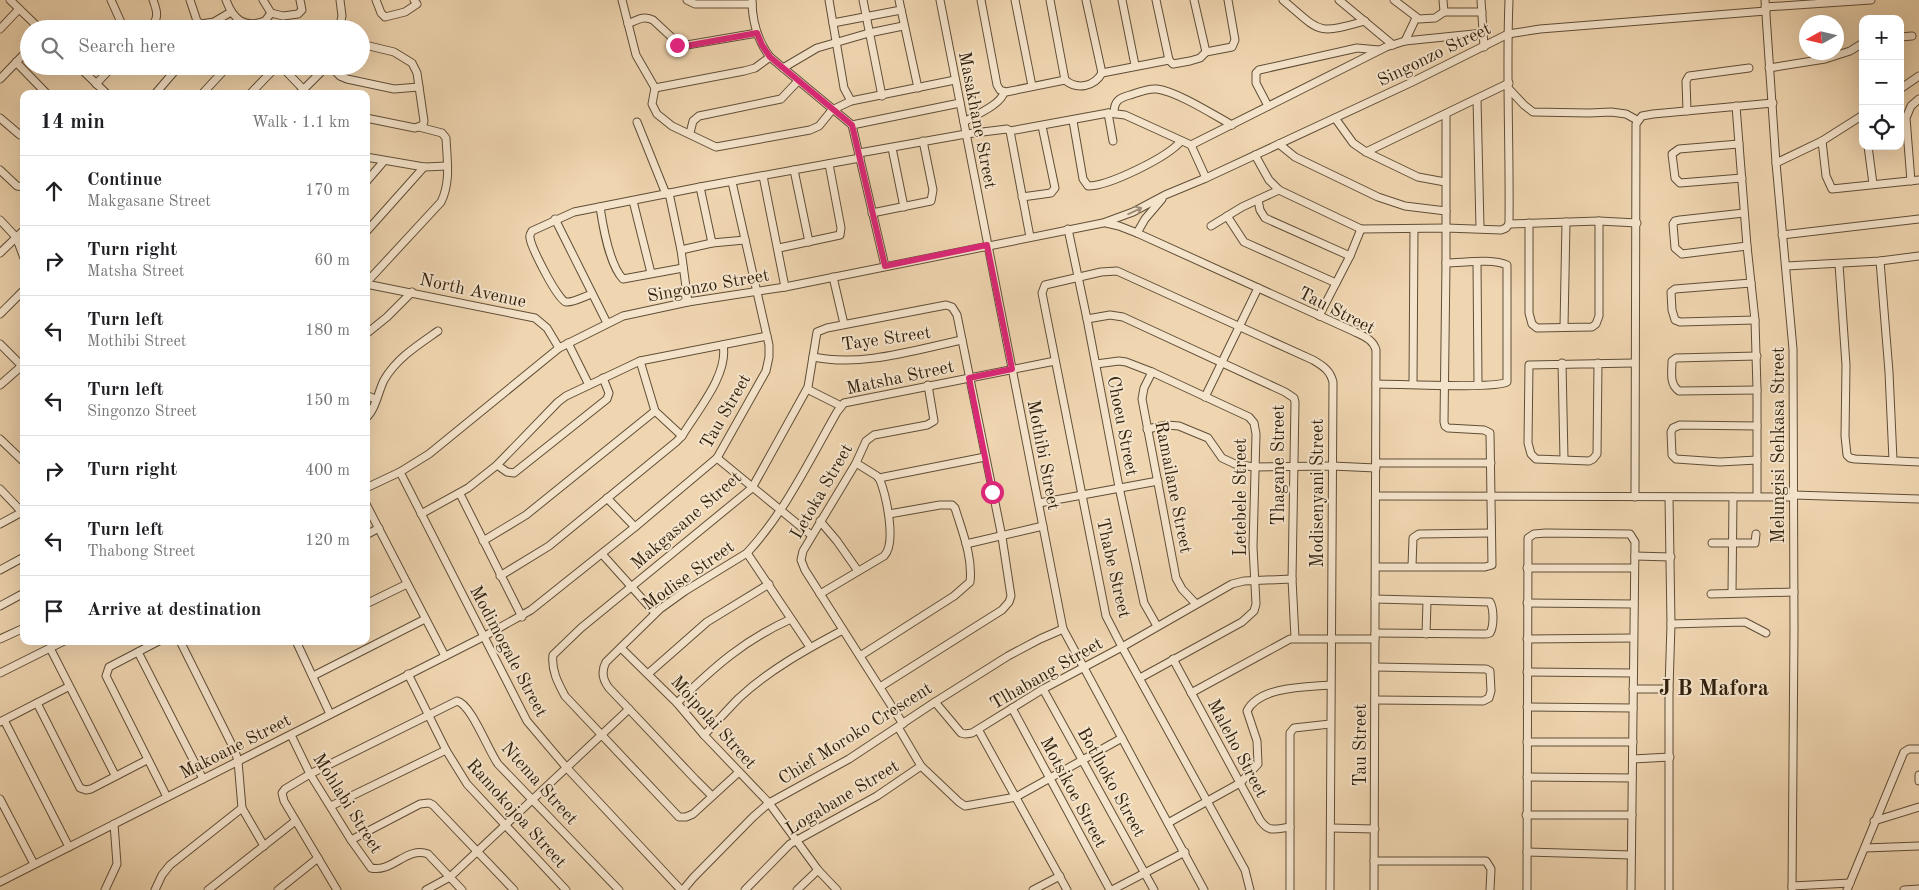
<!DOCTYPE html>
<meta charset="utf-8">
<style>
body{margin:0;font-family:"Old Standard TT",serif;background:#f6f6f6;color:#202124}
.controls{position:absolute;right:15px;top:15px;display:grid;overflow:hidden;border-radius:10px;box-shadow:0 5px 20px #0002}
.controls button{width:45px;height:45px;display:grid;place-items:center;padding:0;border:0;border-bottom:1px solid #e0e0e0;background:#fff;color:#202124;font:25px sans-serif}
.compass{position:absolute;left:1799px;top:15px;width:45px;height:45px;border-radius:50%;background:#fff;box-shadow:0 5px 20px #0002;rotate:262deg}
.stop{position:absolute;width:15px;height:15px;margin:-11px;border:4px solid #db2777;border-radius:50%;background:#fff}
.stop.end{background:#db2777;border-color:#fff;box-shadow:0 1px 5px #0008}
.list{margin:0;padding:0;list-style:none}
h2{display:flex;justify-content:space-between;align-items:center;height:65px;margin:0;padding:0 20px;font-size:21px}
h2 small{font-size:16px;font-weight:400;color:#757577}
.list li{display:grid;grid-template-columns:32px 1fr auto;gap:15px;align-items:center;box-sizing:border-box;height:70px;padding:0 20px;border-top:1px solid #e0e0e0}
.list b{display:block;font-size:19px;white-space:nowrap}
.list p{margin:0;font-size:16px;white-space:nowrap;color:#757577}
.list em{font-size:16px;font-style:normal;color:#757577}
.icon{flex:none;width:28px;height:28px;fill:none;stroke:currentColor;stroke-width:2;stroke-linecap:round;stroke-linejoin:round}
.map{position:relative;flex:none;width:1919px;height:890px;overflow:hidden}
.search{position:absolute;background:#fff;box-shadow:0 5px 20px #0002;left:20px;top:20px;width:350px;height:55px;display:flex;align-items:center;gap:12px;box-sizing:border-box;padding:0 18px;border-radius:28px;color:#757577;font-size:19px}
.panel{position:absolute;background:#fff;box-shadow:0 5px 20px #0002;left:20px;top:90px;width:350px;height:555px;border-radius:10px}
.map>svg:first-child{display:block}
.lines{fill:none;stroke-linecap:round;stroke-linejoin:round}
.minor-casing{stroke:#604e36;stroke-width:9}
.minor{stroke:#f5e4cc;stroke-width:7}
.oneway{stroke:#9d8c76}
.route{stroke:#db2777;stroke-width:6}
.labels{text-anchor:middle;stroke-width:4;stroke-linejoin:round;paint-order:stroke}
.street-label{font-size:18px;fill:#31210e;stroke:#f5e4cc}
.district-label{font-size:22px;font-weight:bold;fill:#31210e;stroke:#f5e4cc}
</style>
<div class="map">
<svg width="1919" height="890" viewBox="0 0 1919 890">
<rect width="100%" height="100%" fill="#efd5b0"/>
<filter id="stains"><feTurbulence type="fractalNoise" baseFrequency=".004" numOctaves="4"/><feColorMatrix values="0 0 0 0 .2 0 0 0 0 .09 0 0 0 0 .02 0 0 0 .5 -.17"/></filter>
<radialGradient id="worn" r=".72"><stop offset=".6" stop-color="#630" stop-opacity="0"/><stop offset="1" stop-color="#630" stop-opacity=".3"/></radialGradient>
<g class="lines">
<g class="minor-casing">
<g id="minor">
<path d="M10 0 40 29"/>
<path d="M111 0 124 29"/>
<path d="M190 0 197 21 201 24 214 22 231 12"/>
<path d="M226 0C233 19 244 29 265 21L271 13"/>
<path d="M263 0 271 13"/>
<path d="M376 0 381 13 385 17 405 12 417 4 414 0"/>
<path d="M622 0 636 55 655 88"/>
<path d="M687 0 695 4H752"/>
<path d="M752 0C752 20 758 41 770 57L852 125 885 266"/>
<path d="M829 0 844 88 851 101"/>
<path d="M863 0 882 96"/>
<path d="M899 0 918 88"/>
<path d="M940 0 1063 629 1204 890"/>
<path d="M981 0 997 85 1000 90 1006 92 1065 80C1077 90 1094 87 1102 73L1169 60 1173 64 1190 61 1200 58 1206 52 1232 47 1235 40 1228 0"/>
<path d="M1015 0 1032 86"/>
<path d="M1050 0 1065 80"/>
<path d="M1086 0 1102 73"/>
<path d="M1122 0 1135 65"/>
<path d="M1156 0 1169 60"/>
<path d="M1194 0 1206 52"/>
<path d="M1283 0C1321 32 1315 35 1365 21"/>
<path d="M1339 0 1393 45"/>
<path d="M1394 0 1419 19 1435 18 1444 12H1482"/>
<path d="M1443 0 1444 12"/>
<path d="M1481 0 1484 47"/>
<path d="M1765 0 1776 163 1793 349 1794 629 1792 890"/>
<path d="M1765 7 1871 0"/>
<path d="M271 13 283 16 298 14 302 10 300 0"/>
<path d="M833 23 901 10"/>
<path d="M628 24C637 20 644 15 653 20L681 46 757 33"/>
<path d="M0 29 19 9"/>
<path d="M149 29C159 19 158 13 153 0"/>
<path d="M339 29 342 16 340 0"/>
<path d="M1900 37 1912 36"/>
<path d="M1405 41 1416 18"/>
<path d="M361 44 394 52 412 63 417 73 424 121 423 125 415 128 366 118"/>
<path d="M16 62 47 94"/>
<path d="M78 66 107 94"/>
<path d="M281 66 303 89"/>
<path d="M330 66 340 76 347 79 394 89 419 87"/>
<path d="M783 68 817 48 869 33 903 26"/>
<path d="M1769 68 1825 59 1850 51 1863 43"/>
<path d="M0 79 29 49"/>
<path d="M96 84 113 66"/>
<path d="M655 88 652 104 657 114 672 126 716 147 810 130 819 126 832 110 851 101 955 80"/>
<path d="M655 88 744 71 755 68 770 57"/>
<path d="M1509 89 1524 105 1533 112 1589 113 1611 112 1626 114 1637 120"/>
<path d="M1900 89 1919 76"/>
<path d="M155 94 179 66"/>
<path d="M202 94 228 66"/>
<path d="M250 94 277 66"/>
<path d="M299 94 327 66"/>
<path d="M1477 99 1480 228"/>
<path d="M1268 106 1256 83V73L1259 70 1357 48 1379 50"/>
<path d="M1736 106 1747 246 1755 320 1757 390V496"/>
<path d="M1687 111 1686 81 1689 76 1749 68"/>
<path d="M1108 113 1113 141"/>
<path d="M1114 113C1114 101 1119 98 1130 95 1139 92 1148 88 1157 89 1178 92 1212 114 1232 125"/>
<path d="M0 118 20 135 24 136"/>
<path d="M1335 118 1353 143 1366 152 1418 177 1445 182"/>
<path d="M1073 121 1083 179 1088 186C1109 186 1168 157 1181 141"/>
<path d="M637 122 666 194"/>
<path d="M964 122C975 115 1001 105 1004 92"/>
<path d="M852 125 960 103"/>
<path d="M1010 131 1108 113 1125 115 1191 145 1206 178"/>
<path d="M690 133 693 121 699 116 781 99 798 81"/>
<path d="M1822 141 1826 176 1832 189 1919 180"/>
<path d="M1279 144 1295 157 1378 197 1405 206 1446 211"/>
<path d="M1739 144 1679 149 1672 154 1675 178 1680 183 1742 178"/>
<path d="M1191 145 1386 47 1405 41 1484 33"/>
<path d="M1868 146 1873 184"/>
<path d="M892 148 904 207"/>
<path d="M1366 152 1509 83"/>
<path d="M859 153 966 134 1007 129 1010 131 1030 237"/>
<path d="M1255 155 1269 180 1279 190 1361 229 1446 228 1501 230 1506 228 1509 224C1510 149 1506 74 1509 0"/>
<path d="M366 157 424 167 447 166"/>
<path d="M1776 163 1822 141 1863 115"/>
<path d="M0 170 17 186 24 187"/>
<path d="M794 170 809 242"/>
<path d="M763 176 785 287"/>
<path d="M1911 181 1906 118 1911 106 1919 99"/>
<path d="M366 182 384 161"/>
<path d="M700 187 712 243"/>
<path d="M669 193 681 250 688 302"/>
<path d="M1022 197 1051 193 1055 188 1042 126"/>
<path d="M1258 200 1260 210 1265 218 1350 256"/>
<path d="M633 201 651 273"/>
<path d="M600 207C603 227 609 264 623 279L683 268"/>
<path d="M872 213 931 201 933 190 923 141"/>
<path d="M1744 213 1680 220 1675 221 1673 224 1675 248 1682 254 1747 246"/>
<path d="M1227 216 1244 242 1336 283"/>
<path d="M555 219 607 323"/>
<path d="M0 220 16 237 24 258"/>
<path d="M1106 223 1119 226 1137 233 1353 331C1363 336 1373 339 1376 350L1374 890"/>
<path d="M1529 223V313L1532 324 1537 328 1592 327 1596 324 1599 316V221"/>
<path d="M1509 224 1599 221 1637 223"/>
<path d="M1211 226 1242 207 1279 190"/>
<path d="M1068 229 1087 319 1119 487 1144 603 1157 626"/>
<path d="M366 232 424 167"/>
<path d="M1137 233 1145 219 1162 199"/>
<path d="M1782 235 1919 219"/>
<path d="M779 248 840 235 841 228 829 164"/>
<path d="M681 250 712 243 745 240"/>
<path d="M0 253 24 230"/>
<path d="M1880 261 1889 372 1893 460"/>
<path d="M1477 262 1478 385"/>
<path d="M1839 264 1846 365 1845 436 1847 455 1850 458 1855 459 1919 462"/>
<path d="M1786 266 1880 261 1919 256"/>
<path d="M833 277 844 324"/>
<path d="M366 283 441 202C451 182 447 160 446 138L442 133 419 127"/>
<path d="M1751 283 1675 289 1671 292 1672 310 1675 320 1680 322 1755 320"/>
<path d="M366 284 535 318 547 328 559 348"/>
<path d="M592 294C585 296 573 303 566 302 558 301 531 247 530 238 529 235 531 233 532 231L574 212 700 187 860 158"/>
<path d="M0 314 24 290"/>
<path d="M1319 316 1350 256 1361 229"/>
<path d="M1087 319 1110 315 1123 317 1285 392 1294 398 1295 402 1292 579 1295 638"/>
<path d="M1564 327 1566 222"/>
<path d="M366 334 387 317 412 292"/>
<path d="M568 343 589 385"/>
<path d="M0 344 22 366"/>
<path d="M1757 356 1676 358 1672 361C1672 372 1669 384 1679 391L1757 390"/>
<path d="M813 357C863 367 914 350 962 340"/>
<path d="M640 361 655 411 682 436"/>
<path d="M1562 363 1564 459"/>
<path d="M1598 363 1597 454 1593 459 1589 461 1536 459 1531 454 1528 443 1529 365 1634 363"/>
<path d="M1096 364 1119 361 1126 362 1152 372 1249 417 1254 423 1256 434 1253 547 1256 604 1254 611 1242 622 1140 678"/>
<path d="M1152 372 1144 388 1142 399 1176 578 1182 589 1196 604"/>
<path d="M1376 384C1397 384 1496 389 1507 382V265C1492 258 1463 263 1446 263"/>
<path d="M1413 384 1414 229"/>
<path d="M0 385 24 364"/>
<path d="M807 389 841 406"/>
<path d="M366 395 375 399"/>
<path d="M1205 397 1258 288"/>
<path d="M366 418C376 409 378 392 384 380 397 358 418 345 438 331"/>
<path d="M1147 429 1167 425 1179 426 1208 438 1222 458 1235 464 1254 467 1332 466 1376 468"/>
<path d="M0 439 24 462"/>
<path d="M717 458 811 535"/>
<path d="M1757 460 1720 462 1676 459 1672 455 1671 432 1673 428 1680 425 1757 426"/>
<path d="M1376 463H1491"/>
<path d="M497 465 507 472 514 473 607 399 609 393 603 378"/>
<path d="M400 472 527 721 566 767 681 890"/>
<path d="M879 478 985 457"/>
<path d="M366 488 400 472 429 454 559 348 623 316 688 302 785 287 1103 223 1133 212 1165 195 1206 178 1410 83 1508 34 1540 29 1766 11"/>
<path d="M0 489 22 512"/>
<path d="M460 494 522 617"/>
<path d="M1794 495 1919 499"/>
<path d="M1376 496 1794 497"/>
<path d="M1635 497 1636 124 1642 116 1653 114 1773 103"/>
<path d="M1669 497 1671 624 1669 689V890"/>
<path d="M607 498 635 527"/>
<path d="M1039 503 1158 481"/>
<path d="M366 504 445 656"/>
<path d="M421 514 468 488 497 465 558 402 566 396 640 361 767 336"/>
<path d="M820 521 837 541 858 571"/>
<path d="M0 524 24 511"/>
<path d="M366 535 379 528"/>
<path d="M483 541 526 515 655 411"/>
<path d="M1712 543H1755L1756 534"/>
<path d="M966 544 1043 526"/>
<path d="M747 553 810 647"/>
<path d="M602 554 655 613"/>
<path d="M1635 556 1671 557"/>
<path d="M1412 566 1413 538 1419 534 1491 533"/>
<path d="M1376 567H1485L1492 565 1490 433 1484 430 1448 428 1445 426 1444 422 1446 263V114"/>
<path d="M1527 568H1634"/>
<path d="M0 570 24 557"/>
<path d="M500 576 549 546 676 442 682 436C697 411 729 374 723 345"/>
<path d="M1732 593 1733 497"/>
<path d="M820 594 884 556C897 543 886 496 880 480L877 476 856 463"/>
<path d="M1711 594 1794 592"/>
<path d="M1527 603 1634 604"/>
<path d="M366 604 407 584"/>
<path d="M0 606 24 593"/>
<path d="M1671 624 1745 622 1766 633"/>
<path d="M1375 633 1486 634 1490 633C1494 626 1494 609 1490 602L1375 599"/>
<path d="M1426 634 1427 601"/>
<path d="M0 639 24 628"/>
<path d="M1527 639 1633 638"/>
<path d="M159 641 109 667 106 676 167 797"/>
<path d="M180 641 235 751 238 761 242 808 264 846"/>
<path d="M296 641 330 714"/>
<path d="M50 648 115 775"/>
<path d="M621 648 677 703 704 735 769 803 818 870 837 890"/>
<path d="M138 652 203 779"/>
<path d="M860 656 954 596 970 582C973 557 962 531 955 508L952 505H940L889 514"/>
<path d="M1173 659 1260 820C1269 833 1275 829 1290 827"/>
<path d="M1527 672 1633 673"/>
<path d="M0 673 64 641"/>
<path d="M649 673 707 622 769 584"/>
<path d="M408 674 446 750 467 784 566 890"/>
<path d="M313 676 425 619"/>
<path d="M1043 689 1154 890"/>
<path d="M1633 689H1669"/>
<path d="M1191 693 1290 639H1375"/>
<path d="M1375 700 1483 701 1489 698 1491 691 1490 671 1486 669 1375 667"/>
<path d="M935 702 961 733 965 734 972 733 1043 689 1122 647 1232 584 1244 581 1292 579"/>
<path d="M37 703 80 788 86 790 91 789 147 760"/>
<path d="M677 703C714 667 744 640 791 619"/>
<path d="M1527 707 1633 708"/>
<path d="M1012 708 1110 890"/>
<path d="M4 720 69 847"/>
<path d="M0 722 68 687"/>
<path d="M903 724 805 570 801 560 803 551 856 463 866 441 874 435 927 425 934 421 928 385"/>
<path d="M898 727 921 766 959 802 965 806 1016 797 1122 738"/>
<path d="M979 731 1067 890"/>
<path d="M291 735 310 774 351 840 371 868C392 873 407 846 428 854L462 890"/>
<path d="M704 735C716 723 727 710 739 698 769 670 807 649 843 630"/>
<path d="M1527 742H1633"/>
<path d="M1633 759 1670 757"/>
<path d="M739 772 693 814 686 817H679L565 696C558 683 551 670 553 655L581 628 752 488 808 387 817 332 827 328 946 305 952 307 957 315 1002 537 1011 596 1009 602 1002 610 880 687"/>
<path d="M1919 775V781"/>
<path d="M1527 777 1632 778"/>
<path d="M712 796 695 779 609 688C602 679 601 671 606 662L660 609 685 591 747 553C785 512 809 461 837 412L844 403 1055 361"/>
<path d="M0 799 34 864"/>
<path d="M331 806 446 750"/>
<path d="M1526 815H1632"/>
<path d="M1874 821 1919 807"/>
<path d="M1168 823 1240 783 1258 764 1257 741 1247 711C1259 686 1307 687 1330 685"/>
<path d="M1331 828 1375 829"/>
<path d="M351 840 420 804 429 803 433 805 514 890"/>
<path d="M1865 848 1919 846"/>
<path d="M1527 852 1631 855"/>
<path d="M1374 861H1486L1491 869 1490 890"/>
<path d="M0 882 483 637 531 610 635 527 717 458 766 371 769 357V345L732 182"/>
<path d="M1792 886 1850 883"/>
<path d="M105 890 117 864 114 824"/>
<path d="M155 890 162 875 170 865 242 808"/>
<path d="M208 890 294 822"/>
<path d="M278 890 318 858"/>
<path d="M337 890 284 801 282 793 285 789 310 774 457 701C471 704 488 750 498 764L619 890"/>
<path d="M426 890 450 877 629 709"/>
<path d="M683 890 693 878 753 817 769 803 849 759 935 702 1008 656 1040 639 1063 629"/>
<path d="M745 890 790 844 877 796 921 766"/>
<path d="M797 890 818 870"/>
<path d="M1033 890 1060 876"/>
<path d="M1112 890 1185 852"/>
<path d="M1250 890 1245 870 1122 647 1106 616 1042 293 1045 285 1101 272 1117 271 1313 360C1323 366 1330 370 1333 382L1330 890"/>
<path d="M1290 890V733L1294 728 1330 724"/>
<path d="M1527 890 1528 538 1534 534 1546 533 1630 534 1635 542 1631 890"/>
<path d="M1847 890 1904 752 1909 749H1919"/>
<path d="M1904 890 1919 889"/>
</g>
</g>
<use href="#minor" class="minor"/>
</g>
<defs><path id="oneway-shaft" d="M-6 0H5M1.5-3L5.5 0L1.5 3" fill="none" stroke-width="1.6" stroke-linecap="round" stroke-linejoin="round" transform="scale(1.25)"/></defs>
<use class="oneway" href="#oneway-shaft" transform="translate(1135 211) rotate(-25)"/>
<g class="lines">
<path class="route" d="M677 45 681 46 691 45 757 33 762 45 770 57 852 125 885 266 987 245 1012 369 969 378 992 492"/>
</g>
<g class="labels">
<g class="street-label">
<text transform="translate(1434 54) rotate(-26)" y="6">Singonzo Street</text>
<text transform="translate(978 120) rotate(79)" y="6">Masakhane Street</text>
<text transform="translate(708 285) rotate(-10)" y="6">Singonzo Street</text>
<text transform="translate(473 290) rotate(12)" y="6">North Avenue</text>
<text transform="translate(1337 310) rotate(27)" y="6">Tau Street</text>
<text transform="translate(886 338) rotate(-8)" y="6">Taye Street</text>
<text transform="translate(900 377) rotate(-12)" y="6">Matsha Street</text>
<text transform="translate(725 411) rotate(-60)" y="6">Tau Street</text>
<text transform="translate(1123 426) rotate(79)" y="6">Choeu Street</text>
<text transform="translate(1778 445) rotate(-90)" y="6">Melungisi Sehkasa Street</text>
<text transform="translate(1044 455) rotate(79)" y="6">Mothibi Street</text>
<text transform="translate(1278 465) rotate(-90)" y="6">Thagane Street</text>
<text transform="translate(1174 487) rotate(79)" y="6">Ramailane Street</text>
<text transform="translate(821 491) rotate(-60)" y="6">Letoka Street</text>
<text transform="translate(1317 493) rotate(-90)" y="6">Modisenyani Street</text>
<text transform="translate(1240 497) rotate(-90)" y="6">Letebele Street</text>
<text transform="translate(686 520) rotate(-41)" y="6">Makgasane Street</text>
<text transform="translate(1114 568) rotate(77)" y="6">Thabe Street</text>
<text transform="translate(688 575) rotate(-35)" y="6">Modise Street</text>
<text transform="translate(509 651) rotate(62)" y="6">Modimogale Street</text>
<text transform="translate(1046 673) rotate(-30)" y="6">Tlhabang Street</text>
<text transform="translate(714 722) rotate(48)" y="6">Moipolai Street</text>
<text transform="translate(855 733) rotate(-32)" y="6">Chief Moroko Crescent</text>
<text transform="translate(1360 745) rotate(-90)" y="6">Tau Street</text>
<text transform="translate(235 746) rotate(-27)" y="6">Makoane Street</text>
<text transform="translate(1238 748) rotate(62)" y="6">Maleho Street</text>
<text transform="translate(1112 782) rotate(61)" y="6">Botlhoko Street</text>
<text transform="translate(540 783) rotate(48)" y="6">Ntema Street</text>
<text transform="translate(1074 792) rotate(62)" y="6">Motsikoe Street</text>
<text transform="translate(842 797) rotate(-31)" y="6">Logabane Street</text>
<text transform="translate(348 803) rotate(58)" y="6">Mohlabi Street</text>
<text transform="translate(517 813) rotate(48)" y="6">Ramokojoa Street</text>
</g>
<g class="district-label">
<text x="1714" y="695">J B Mafora</text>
</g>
</g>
<rect width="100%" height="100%" filter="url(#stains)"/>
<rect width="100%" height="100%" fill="url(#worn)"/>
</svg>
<div class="controls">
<button>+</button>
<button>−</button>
<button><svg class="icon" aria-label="locate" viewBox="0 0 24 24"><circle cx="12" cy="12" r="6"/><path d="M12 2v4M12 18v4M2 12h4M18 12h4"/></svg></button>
</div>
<svg class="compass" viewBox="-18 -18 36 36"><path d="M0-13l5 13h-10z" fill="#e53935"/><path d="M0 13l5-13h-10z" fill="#757577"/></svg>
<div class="stop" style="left:992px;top:492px"></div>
<div class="stop end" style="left:677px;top:45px"></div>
<div class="search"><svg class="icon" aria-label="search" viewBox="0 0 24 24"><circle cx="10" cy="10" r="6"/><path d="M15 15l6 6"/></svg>Search here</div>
<section class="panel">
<h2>14 min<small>Walk · 1.1 km</small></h2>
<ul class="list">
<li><svg class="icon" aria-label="ahead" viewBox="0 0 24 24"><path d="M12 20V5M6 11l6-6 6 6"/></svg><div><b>Continue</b><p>Makgasane Street</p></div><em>170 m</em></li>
<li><svg class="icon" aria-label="right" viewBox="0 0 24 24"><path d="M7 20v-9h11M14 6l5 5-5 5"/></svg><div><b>Turn right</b><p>Matsha Street</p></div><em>60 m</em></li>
<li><svg class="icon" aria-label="left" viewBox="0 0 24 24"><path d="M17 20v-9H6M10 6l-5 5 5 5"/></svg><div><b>Turn left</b><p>Mothibi Street</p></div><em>180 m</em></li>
<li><svg class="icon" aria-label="left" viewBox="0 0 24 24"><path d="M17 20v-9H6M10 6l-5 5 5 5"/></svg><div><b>Turn left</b><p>Singonzo Street</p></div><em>150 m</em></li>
<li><svg class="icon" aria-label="right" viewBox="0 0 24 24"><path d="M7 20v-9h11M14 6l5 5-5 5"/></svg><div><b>Turn right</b></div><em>400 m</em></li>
<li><svg class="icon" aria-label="left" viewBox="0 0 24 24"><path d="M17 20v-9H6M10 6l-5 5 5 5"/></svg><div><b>Turn left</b><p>Thabong Street</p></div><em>120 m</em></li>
<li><svg class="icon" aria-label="arrive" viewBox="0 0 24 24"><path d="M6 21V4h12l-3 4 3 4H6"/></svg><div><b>Arrive at destination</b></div></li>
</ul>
</section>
</div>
